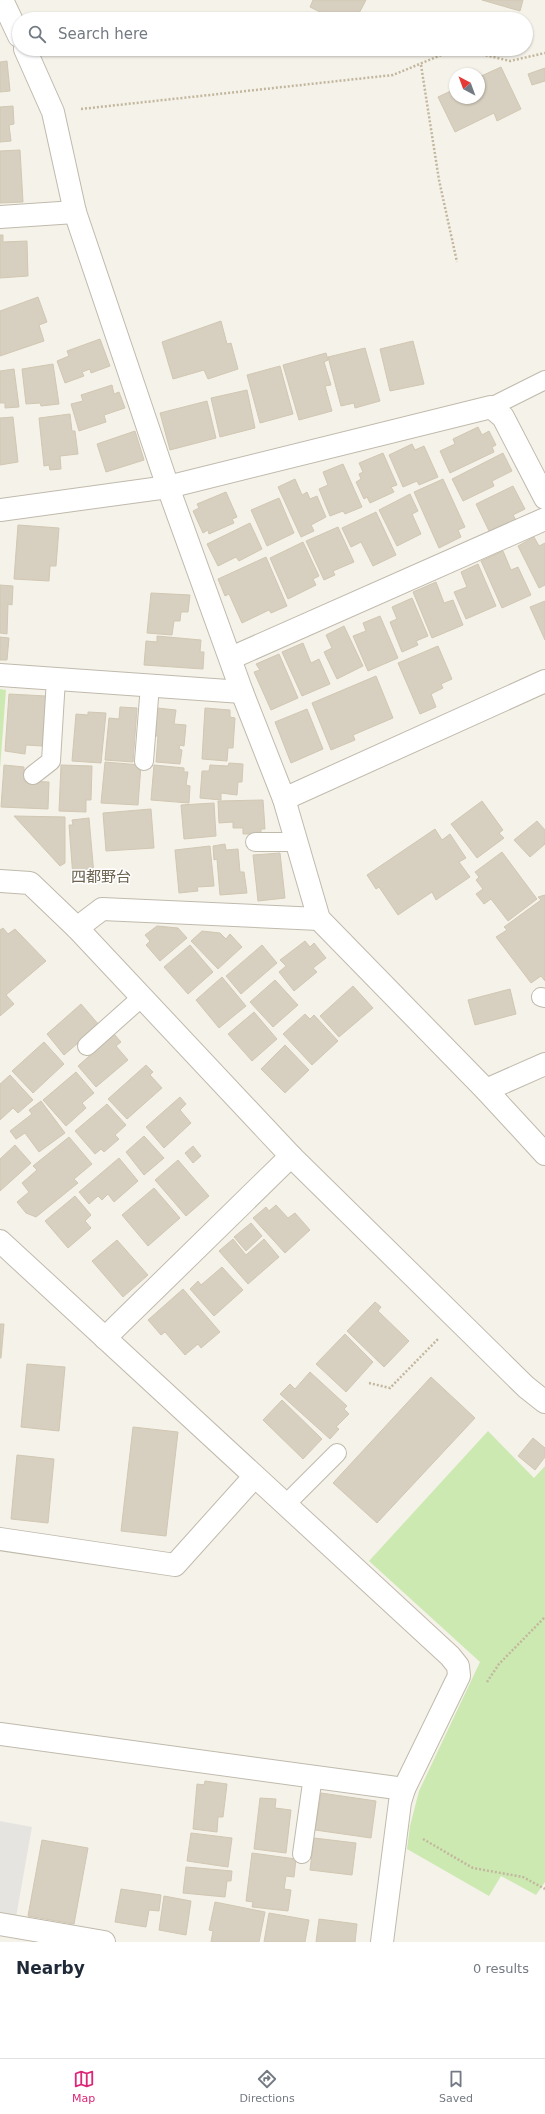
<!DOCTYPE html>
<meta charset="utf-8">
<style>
body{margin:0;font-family:"DejaVu Sans","Noto Sans JP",sans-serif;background:#f2f2f3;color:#1f2937}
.compass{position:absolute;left:449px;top:68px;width:36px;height:36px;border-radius:50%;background:#fff;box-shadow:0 1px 3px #0004;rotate:319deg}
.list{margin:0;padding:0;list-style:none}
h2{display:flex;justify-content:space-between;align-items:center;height:52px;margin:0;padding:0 16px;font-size:17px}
h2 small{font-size:13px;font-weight:400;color:#747a83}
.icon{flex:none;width:22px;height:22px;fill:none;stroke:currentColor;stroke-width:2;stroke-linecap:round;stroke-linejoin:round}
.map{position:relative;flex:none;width:545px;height:1942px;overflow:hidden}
.search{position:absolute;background:#fff;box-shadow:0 1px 3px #0004;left:12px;right:12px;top:12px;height:44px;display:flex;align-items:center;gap:10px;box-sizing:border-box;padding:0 14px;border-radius:22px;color:#747a83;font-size:15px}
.sheet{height:116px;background:#fff}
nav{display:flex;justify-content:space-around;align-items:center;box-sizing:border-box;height:56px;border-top:1px solid #e0e1e3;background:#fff;font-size:11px;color:#747a83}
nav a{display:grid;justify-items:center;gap:2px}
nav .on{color:#db2777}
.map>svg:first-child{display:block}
.green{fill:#cde9b2}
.parking{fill:#e6e4e1}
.building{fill:#d7cfbf;stroke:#d1c7b2}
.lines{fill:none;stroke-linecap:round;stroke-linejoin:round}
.lane-casing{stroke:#c0baac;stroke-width:20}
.street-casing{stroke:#c0baac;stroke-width:24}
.path{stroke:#c2b79d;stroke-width:2.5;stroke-dasharray:2 2;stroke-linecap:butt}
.lane{stroke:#fff;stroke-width:18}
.street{stroke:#fff;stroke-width:22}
.labels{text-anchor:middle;stroke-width:3;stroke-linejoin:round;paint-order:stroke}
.quarter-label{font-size:15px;fill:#6c624f;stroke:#fff}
</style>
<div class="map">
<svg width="545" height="1942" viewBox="0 0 545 1942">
<rect width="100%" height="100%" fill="#f5f2ea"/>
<g class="green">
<path d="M0 689 6 690 0 769Z"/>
<path d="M488 1431 534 1478 545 1466V1882L536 1895 501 1876 489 1896 407 1849 410 1826 419 1791 480 1662 369 1561Z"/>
</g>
<path class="parking" d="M0 1821 32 1827 16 1917 0 1915Z"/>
<g class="building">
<path d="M313 0H366L356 19H334L310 7Z"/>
<path d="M482 0H523L520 11Z"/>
<path d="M7 61 10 91 0 92V62Z"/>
<path d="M501 67 521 109 497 121 494 113 455 132 438 97 455 89V98H479V77Z"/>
<path d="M545 68V81L532 85 528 74Z"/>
<path d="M13 106 14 124 9 125 11 141 0 142V107Z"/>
<path d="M20 150 23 202 0 203V151Z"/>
<path d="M0 235H3V242L27 241 28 276 0 278Z"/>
<path d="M38 297 47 322 39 325 44 341 0 356V311Z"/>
<path d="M221 321 227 344 231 343 238 369 208 379 204 370 173 379 162 342Z"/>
<path d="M100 339 110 366 91 373 90 369 82 372 84 376 65 383 57 361 69 356 67 351Z"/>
<path d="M413 341 424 384 390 391 380 349Z"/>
<path d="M365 348 380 401 355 408 354 403 341 406 328 357Z"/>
<path d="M326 353 328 360 324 362 331 385 325 386 332 411 299 420 283 365Z"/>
<path d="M53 364 59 404 41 406 40 403 26 404 22 369Z"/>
<path d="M280 366 293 414 260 423 247 375Z"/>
<path d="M14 369 19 407 5 408V403H0V371Z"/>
<path d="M112 385 114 394 119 392 125 408 104 415 106 422 79 431 71 404 83 401 81 395Z"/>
<path d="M247 390 255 428 220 437 211 398Z"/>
<path d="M207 401 216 438 170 450 160 413Z"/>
<path d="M70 414 72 431H75L78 454 60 456 61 469 50 470 49 465 44 466 39 418Z"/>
<path d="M13 417 18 462 0 465V418Z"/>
<path d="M478 427 482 435 489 431 496 445 492 447 494 452 450 473 440 451 455 444 453 439Z"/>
<path d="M135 431 144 460 106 472 97 444Z"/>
<path d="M412 444 415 450 424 446 438 477 419 485 417 481 403 487 389 455Z"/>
<path d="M383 453 397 485 391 487 394 492 370 503 367 497 364 499 356 482 361 479 359 474 363 472 359 463Z"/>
<path d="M503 453 512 471 492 481 494 486 463 501 452 479Z"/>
<path d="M343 464 362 507 345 514 343 511 330 516 319 489 328 485 323 472Z"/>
<path d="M295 479 302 495 307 492 310 499 317 496 326 517 311 525 314 531 301 537 278 487Z"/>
<path d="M443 479 465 527 458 530 461 537 439 548 414 492Z"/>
<path d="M513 486 525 509 513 515 516 520 490 533 476 504Z"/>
<path d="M226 492 237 517 232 519 234 523 209 534 208 530 203 533 193 511 199 508 197 504Z"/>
<path d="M410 494 418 511 412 514 421 534 397 546 379 510Z"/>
<path d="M279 498 294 533 267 546 251 510Z"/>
<path d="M376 512 396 555 373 566 361 542 351 547 342 528Z"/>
<path d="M250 523 262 549 239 561 236 557 218 566 207 544Z"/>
<path d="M18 525 59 528 56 566H50L49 581 14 579Z"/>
<path d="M338 527 354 562 333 571 335 575 324 580 306 541Z"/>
<path d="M534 537 539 546 545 543V585L539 588 518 546Z"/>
<path d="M303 542 319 576 313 579 316 585 288 599 270 558Z"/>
<path d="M503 551 511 570 518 567 531 595 502 608 481 561Z"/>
<path d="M266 557 287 606 271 613 269 610 242 623 229 594 225 596 218 579Z"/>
<path d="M478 564 496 606 466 619 454 592 467 587 461 572Z"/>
<path d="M436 582 444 603 453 600 463 625 432 638 413 592Z"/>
<path d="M0 585 13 586 12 605 8 604 7 634 0 633Z"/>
<path d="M151 593 190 595 188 612H181L180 621H174L172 635 147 633Z"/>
<path d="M412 598 428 636 416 641 418 645 402 652 390 622 397 619 392 607Z"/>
<path d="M545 601V640L530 607Z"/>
<path d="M380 616 398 658 368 671 353 636 366 631 363 623Z"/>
<path d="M344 626 363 666 337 679 324 652 332 648 326 635Z"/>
<path d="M157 636 201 640 200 652H204L203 669 144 665 146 641 157 642Z"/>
<path d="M0 637 9 638 7 660H0Z"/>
<path d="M303 643 311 663 319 659 330 684 302 696 282 652Z"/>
<path d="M438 646 452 679 441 684 443 688 431 694 436 707 420 714 398 663Z"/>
<path d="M279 654 298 698 271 710 254 672 260 670 256 664Z"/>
<path d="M376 676 393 718 353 735 355 740 331 750 312 703Z"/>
<path d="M9 694 46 696 42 746 26 745 25 754 5 751Z"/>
<path d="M120 707 137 708 133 762 105 760 109 718 119 719Z"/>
<path d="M157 708 176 710 174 724 186 725 184 746 180 745 179 749 182 750 180 764 156 762 158 736H154Z"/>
<path d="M205 708 230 710V717L235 718 233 748H228L227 761 202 759Z"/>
<path d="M307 709 323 749 291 763 275 722Z"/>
<path d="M88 712 106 713 101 763 72 761 76 714 88 715Z"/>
<path d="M105 762 141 765 138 805 101 803Z"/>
<path d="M229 763 243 764 242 782H238L237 795 221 793V800L200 798 202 771H209L210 765 228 766Z"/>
<path d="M4 765 24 767V781L49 782 48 809 1 807Z"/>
<path d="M61 765 92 766 91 800H86V812L59 811Z"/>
<path d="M154 765 184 768V772H188L186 785 190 786 189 803 151 800Z"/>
<path d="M263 800 265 829H261V834H243V828H233V822L219 823 218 801Z"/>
<path d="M482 801 503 830 499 833 504 838 477 858 451 824Z"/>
<path d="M214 803 216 836 184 839 181 805Z"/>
<path d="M151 809 154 848 106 851 103 813Z"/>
<path d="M14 816 65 817V863L60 866Z"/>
<path d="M89 818 94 875 73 877 69 825H73L72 820Z"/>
<path d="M537 821 545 830V844L530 857 514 840Z"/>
<path d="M435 829 442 840 450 834 466 858 459 862 470 877 436 900 432 892 398 915 379 887 376 889 367 875Z"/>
<path d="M225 844 226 850 238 849 240 872H244L247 893 220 895 217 859 214 860 213 846Z"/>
<path d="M210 846 214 886 197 887 198 891 179 893 175 850Z"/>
<path d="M502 852 537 899 508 921 491 899 484 904 476 894 483 889 476 880 479 877 475 872Z"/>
<path d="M280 853 285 898 258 901 253 855Z"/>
<path d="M545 895V981L541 976 531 983 496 937 507 930 504 927 541 900 538 897Z"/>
<path d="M157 926 178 928 187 938 160 961 146 945 150 941 145 935Z"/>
<path d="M3 928 8 934 15 929 46 961 6 995 14 1004 0 1016V930Z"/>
<path d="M202 931 220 933 226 939 230 934 242 947 218 969 191 941Z"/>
<path d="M305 941 310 947 314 943 326 958 313 968 317 972 294 991 279 972 286 966 280 960Z"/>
<path d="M190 945 213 972 188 994 164 967Z"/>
<path d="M262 945 277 963 241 994 226 976Z"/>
<path d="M222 977 246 1006 219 1028 196 1000Z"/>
<path d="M275 980 298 1005 273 1027 250 1002Z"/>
<path d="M353 986 373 1008 339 1037 320 1016Z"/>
<path d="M510 989 516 1014 475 1025 468 1000Z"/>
<path d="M81 1004 99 1025 64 1055 47 1034Z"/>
<path d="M254 1012 277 1039 252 1061 228 1034Z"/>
<path d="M305 1014 310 1019 314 1015 338 1041 312 1065 283 1034Z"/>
<path d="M114 1034 121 1042 116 1046 128 1060 96 1087 78 1066Z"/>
<path d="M44 1042 64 1064 33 1093 12 1071Z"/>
<path d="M285 1045 309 1070 285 1093 261 1069Z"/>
<path d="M146 1065 153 1072 150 1075 162 1088 127 1119 108 1099Z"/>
<path d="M76 1072 94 1093 82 1103 86 1108 66 1126 43 1100Z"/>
<path d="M10 1075 33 1100 18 1113 13 1108 0 1120V1084Z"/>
<path d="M180 1097 186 1104 180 1110 191 1123 164 1148 146 1127Z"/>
<path d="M41 1101 65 1133 39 1152 25 1133 16 1139 10 1131 32 1114 29 1110Z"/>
<path d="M107 1104 126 1125 115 1135 119 1139 104 1152 101 1149 95 1154 75 1131Z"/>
<path d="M144 1136 164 1158 144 1175 126 1152Z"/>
<path d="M69 1137 92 1164 74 1179 78 1183 36 1217 26 1213 17 1202 29 1192 22 1183 37 1170 33 1166Z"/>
<path d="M15 1145 31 1163 0 1191V1159Z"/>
<path d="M193 1146 201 1156 193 1163 185 1153Z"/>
<path d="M119 1158 138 1181 114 1202 108 1194 102 1200 98 1196 89 1204 79 1192Z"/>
<path d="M178 1160 209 1196 186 1216 155 1180Z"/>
<path d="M154 1188 180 1218 148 1246 122 1215Z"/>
<path d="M75 1196 91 1215 85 1221 91 1228 68 1248 45 1221Z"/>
<path d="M276 1205 288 1218 295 1213 310 1230 285 1253 253 1218 266 1207 269 1211Z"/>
<path d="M251 1223 262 1236 246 1251 234 1237Z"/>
<path d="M233 1239 246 1255 264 1239 279 1257 248 1284 219 1251Z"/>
<path d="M117 1240 148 1275 123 1297 92 1261Z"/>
<path d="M222 1267 243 1290 214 1316 190 1289 198 1281 201 1285Z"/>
<path d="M183 1289 220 1332 201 1348 198 1344 185 1355 165 1332 161 1335 148 1320Z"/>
<path d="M375 1302 381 1307 378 1311 409 1341 384 1367 347 1331Z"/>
<path d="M0 1324H4L1 1358H0Z"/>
<path d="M345 1334 373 1362 346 1392 316 1364Z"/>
<path d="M27 1364 65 1367 59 1431 21 1427Z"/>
<path d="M310 1372 347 1406 344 1409 349 1414 336 1427 339 1429 330 1439 280 1394 290 1384 295 1389Z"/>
<path d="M431 1377 475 1418 377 1523 333 1483Z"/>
<path d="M282 1400 322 1439 303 1459 263 1420Z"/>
<path d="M133 1427 178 1432 166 1536 121 1531Z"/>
<path d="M533 1438 545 1448V1457L535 1470 518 1456Z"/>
<path d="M17 1455 54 1459 48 1523 11 1519Z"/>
<path d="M205 1781 227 1784 223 1817H218L217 1832 193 1829 197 1784 204 1785Z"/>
<path d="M321 1793 376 1801 371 1838 315 1830Z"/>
<path d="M260 1798 276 1799 275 1808 291 1810 286 1853 254 1849Z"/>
<path d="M191 1833 232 1838 228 1867 187 1861Z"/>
<path d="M314 1838 356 1843 352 1875 310 1870Z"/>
<path d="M42 1840 88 1848 74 1924 28 1916Z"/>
<path d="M252 1853 296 1859 294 1877 286 1876 284 1889 291 1890 288 1911 252 1907 253 1902 246 1901Z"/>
<path d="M186 1867 232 1871 231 1881H227L225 1897 183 1893Z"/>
<path d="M121 1889 161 1895 159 1911 149 1910 146 1927 115 1922Z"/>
<path d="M164 1896 191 1901 186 1935 159 1930Z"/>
<path d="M215 1902 265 1912 259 1942H211L213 1931 209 1930Z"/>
<path d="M269 1913 309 1920 305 1942H264Z"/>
<path d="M319 1919 357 1924 355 1942H316Z"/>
</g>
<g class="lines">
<g class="lane-casing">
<g id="lane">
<path d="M491 407 545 380"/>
<path d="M144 761 150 685"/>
<path d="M33 775 51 761 56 679"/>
<path d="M255 842H297"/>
<path d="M541 997 545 998"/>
<path d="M87 1046 142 997"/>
<path d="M285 1505 337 1453"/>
<path d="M302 1854 313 1776"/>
</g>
</g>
<g class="street-casing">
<g id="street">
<path d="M2 0 19 36"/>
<path d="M25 49 53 112 75 212 168 487 242 692 284 799 319 919 486 1090 545 1154"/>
<path d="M0 217 75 212"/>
<path d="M0 510 168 487 491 407 503 417 545 498"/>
<path d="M231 658 545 519"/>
<path d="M0 675 242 692"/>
<path d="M284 799 545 681"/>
<path d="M0 881 30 883 77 928 291 1156 526 1387 545 1402"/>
<path d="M77 928 102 909 319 919"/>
<path d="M486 1090 545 1064"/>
<path d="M0 1241 450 1656 458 1666 459 1676 404 1789 0 1734"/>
<path d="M105 1338 291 1156"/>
<path d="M0 1539 175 1565 254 1477"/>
<path d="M0 1924 104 1942"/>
<path d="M382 1942 400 1802 404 1789"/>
</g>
</g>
<g class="path">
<path d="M421 65 439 180 457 262"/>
<path d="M81 109 393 75 451 51 464 50 510 61 545 53"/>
<path d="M369 1383 390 1388 439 1338"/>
<path d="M487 1682 499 1664 545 1617"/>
<path d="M423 1839 473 1868 523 1877 545 1889"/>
</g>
<use href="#lane" class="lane"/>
<use href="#street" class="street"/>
</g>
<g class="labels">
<g class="quarter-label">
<text x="101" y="882">四都野台</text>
</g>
</g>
</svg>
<svg class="compass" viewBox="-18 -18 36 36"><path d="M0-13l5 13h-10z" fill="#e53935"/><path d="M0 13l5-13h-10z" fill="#747a83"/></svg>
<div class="search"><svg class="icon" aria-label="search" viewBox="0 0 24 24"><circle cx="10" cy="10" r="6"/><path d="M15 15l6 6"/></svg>Search here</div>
</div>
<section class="sheet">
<h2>Nearby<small>0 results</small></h2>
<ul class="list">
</ul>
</section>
<nav>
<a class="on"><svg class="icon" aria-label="map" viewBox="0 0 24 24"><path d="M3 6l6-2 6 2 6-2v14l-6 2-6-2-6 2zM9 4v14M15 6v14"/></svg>Map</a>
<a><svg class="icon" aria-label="directions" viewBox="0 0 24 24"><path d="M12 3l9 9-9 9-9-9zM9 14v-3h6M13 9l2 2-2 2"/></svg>Directions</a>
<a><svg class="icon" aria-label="saved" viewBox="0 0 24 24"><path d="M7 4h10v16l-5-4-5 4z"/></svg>Saved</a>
</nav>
